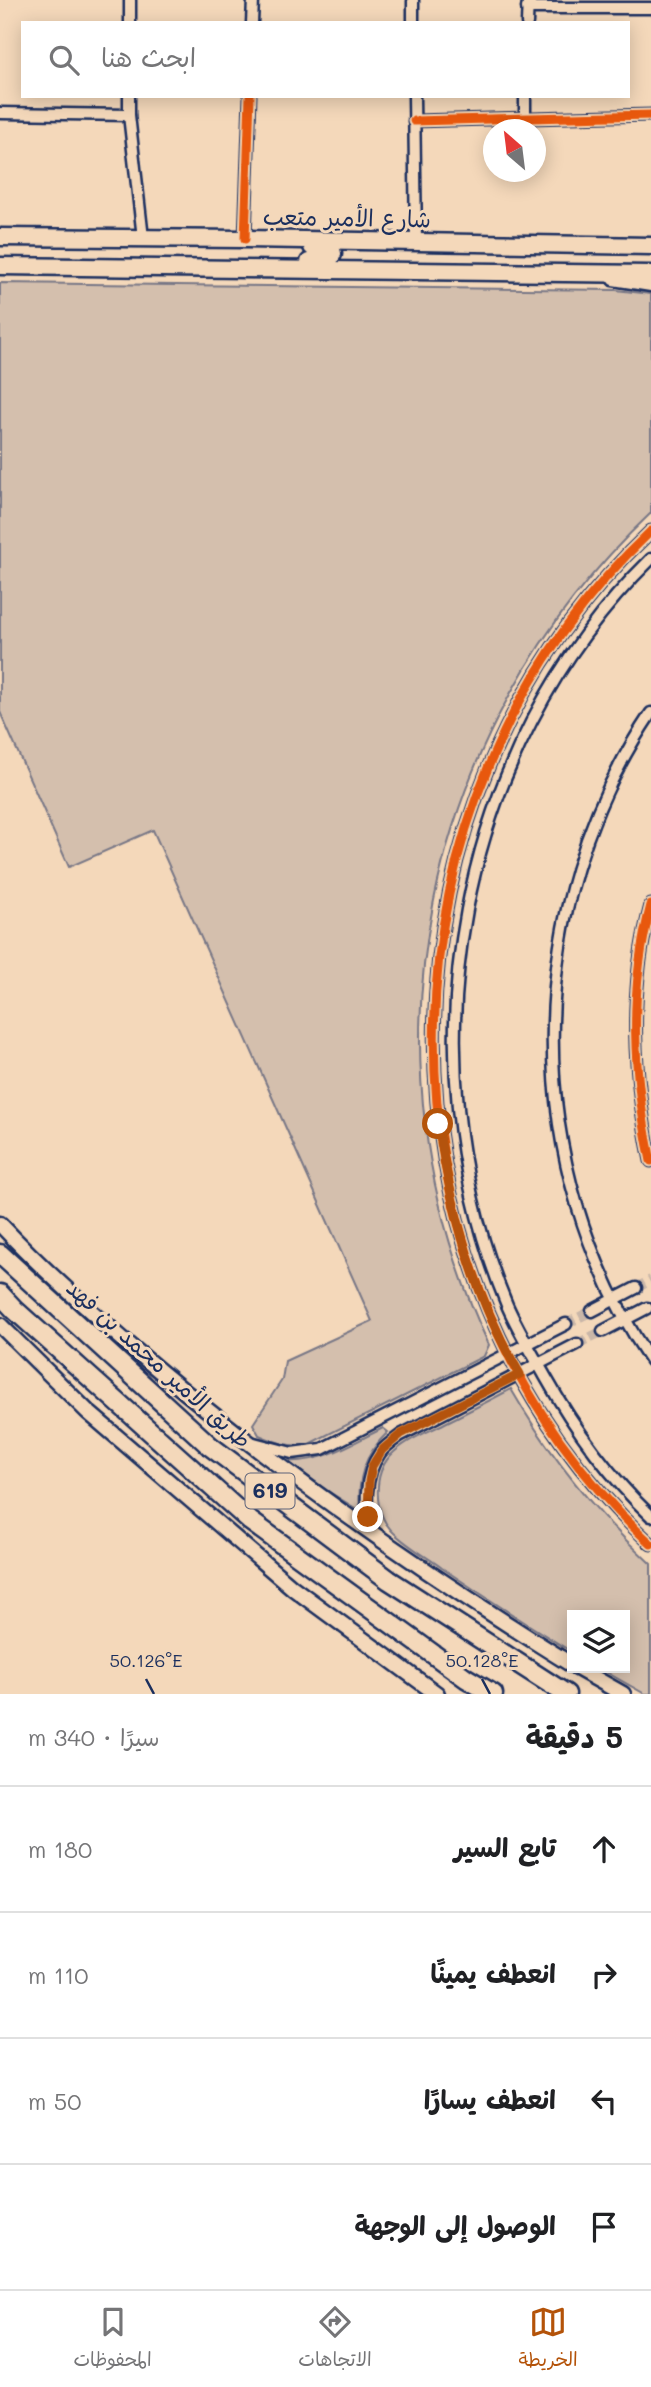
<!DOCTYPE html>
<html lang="ar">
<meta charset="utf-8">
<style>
body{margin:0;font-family:Mali,"Playpen Sans Arabic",sans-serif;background:#f6f6f6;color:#202124;direction:rtl}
.controls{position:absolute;right:21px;bottom:21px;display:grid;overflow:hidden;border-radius:0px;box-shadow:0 4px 18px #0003}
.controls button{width:63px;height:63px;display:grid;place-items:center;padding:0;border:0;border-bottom:2px solid #e0e0e0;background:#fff;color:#202124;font:35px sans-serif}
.compass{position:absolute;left:483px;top:119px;width:63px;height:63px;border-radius:50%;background:#fff;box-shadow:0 4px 18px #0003;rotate:332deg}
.stop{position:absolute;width:21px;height:21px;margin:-16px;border:5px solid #b45309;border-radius:50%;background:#fff}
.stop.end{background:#b45309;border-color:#fff;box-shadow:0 2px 7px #0008}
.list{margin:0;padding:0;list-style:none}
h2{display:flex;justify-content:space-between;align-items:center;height:91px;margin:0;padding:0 28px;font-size:30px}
h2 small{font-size:23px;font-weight:400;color:#757577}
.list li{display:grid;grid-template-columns:46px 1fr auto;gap:21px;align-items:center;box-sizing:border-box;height:126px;padding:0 28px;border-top:2px solid #e0e0e0}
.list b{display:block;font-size:26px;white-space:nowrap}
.list em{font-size:23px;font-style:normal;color:#757577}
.icon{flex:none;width:38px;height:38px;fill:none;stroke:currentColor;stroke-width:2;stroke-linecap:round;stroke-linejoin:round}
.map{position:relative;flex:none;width:651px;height:1694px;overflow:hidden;direction:ltr}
.search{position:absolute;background:#fff;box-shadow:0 4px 18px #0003;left:21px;right:21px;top:21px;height:77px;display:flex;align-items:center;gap:18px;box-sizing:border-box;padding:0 24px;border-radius:0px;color:#757577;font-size:26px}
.sheet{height:595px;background:#fff}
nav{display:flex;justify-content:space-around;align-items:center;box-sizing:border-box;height:98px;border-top:2px solid #e0e0e0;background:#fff;font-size:19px;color:#757577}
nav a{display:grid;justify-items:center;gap:4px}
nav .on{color:#b45309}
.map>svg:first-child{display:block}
.green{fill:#d4bfad;stroke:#787786;stroke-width:2}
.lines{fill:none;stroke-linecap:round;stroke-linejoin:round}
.street-tunnel{stroke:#c9b6a8;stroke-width:10;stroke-dasharray:10 5;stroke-linecap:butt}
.street-casing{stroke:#1b2f5e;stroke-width:15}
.secondary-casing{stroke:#1b2f5e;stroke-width:19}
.primary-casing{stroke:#1b2f5e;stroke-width:21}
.highway-casing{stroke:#1b2f5e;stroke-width:23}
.street{stroke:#f4d8ba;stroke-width:10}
.secondary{stroke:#f4d8ba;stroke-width:14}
.primary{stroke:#f4d8ba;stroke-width:16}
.highway{stroke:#f4d8ba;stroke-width:18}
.cycleway-casing{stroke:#f4d8ba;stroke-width:13}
.cycleway{stroke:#e8590c;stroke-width:9}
.route{stroke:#b45309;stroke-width:9}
.ticks{fill:none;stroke:#1b2f5e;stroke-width:2.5}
.labels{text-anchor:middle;stroke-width:6;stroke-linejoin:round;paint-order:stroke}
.shield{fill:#f4d8ba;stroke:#5c627a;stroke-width:2}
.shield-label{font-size:21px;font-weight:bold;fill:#1b2f5e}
.street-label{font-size:23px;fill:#1b2f5e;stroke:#f4d8ba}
.ticks-label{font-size:18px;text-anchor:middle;fill:#1b2f5e;stroke:#f4d8ba;stroke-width:6;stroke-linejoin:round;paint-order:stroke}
</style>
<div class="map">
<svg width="651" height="1694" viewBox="0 0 651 1694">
<rect width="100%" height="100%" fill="#f4d8ba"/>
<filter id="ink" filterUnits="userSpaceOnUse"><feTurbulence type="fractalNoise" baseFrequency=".0143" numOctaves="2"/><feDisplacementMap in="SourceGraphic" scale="14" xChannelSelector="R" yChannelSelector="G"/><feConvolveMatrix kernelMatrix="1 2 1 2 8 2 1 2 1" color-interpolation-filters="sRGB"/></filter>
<g filter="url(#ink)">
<g class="green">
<path d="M0 283 616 290 651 294V513C422 729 354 1059 489 1345L484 1356 307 1445C289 1447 275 1442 259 1435L253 1424 282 1380 285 1361 372 1321 153 830 69 867 0 712Z"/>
<path d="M511 1389C549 1455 595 1513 651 1564V1694H645L599 1668H625V1615H572V1652C528 1625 485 1597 442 1568 426 1556 405 1545 391 1530 374 1511 373 1475 390 1456 405 1440 426 1433 445 1423 467 1412 489 1401 511 1389Z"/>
<path d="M383 1428 388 1432C364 1455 357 1478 360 1511L326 1490 287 1461C323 1463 351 1444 383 1428Z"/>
</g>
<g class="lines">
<g class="street-tunnel">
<path d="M636 1288 651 1280"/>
<path d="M566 1324 592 1311"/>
<path d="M577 1344 603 1331"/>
</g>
<g class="street-casing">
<g id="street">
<path d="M413 0V23"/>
<path d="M527 8H651"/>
<path d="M130 23V0"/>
<path d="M252 23 253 0"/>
<path d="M527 23 528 0"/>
<path d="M129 96V115L143 238"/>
<path d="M414 96 416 243"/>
<path d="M0 113 129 115"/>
<path d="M525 118V96"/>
<path d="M414 121 651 115"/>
<path d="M245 239 250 96"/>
<path d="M613 280 651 286"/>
<path d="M651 531C364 801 360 1275 651 1544"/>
<path d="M651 559C456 750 403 1056 507 1305 518 1330 532 1353 545 1376 573 1426 609 1476 651 1516"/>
<path d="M651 713C521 906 519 1168 651 1361"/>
<path d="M651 905C628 991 633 1075 651 1161"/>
<path d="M592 1311 636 1288"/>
<path d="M603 1331 647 1308"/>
<path d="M254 1443 292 1453 322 1449 566 1324"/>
<path d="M375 1534C362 1511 365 1474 380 1453 385 1446 394 1440 401 1435L577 1344"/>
</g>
</g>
<g class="secondary-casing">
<g id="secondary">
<path d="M0 1224C50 1277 106 1325 161 1372 290 1480 429 1576 572 1665"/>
<path d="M0 1325 88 1412 293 1588 437 1694"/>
<path d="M577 1668 623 1694"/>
</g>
</g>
<g class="primary-casing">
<g id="primary">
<path d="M0 237 245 239 651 246"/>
<path d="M309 262 330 259 333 254 332 250 312 247"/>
<path d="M0 266 651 274"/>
</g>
</g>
<g class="highway-casing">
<g id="highway">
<path d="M0 1254 210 1446 389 1580 566 1694"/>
<path d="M0 1294 15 1310 250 1521 466 1678 493 1694"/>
</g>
</g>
<use href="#street" class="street"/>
<use href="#secondary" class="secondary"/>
<use href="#primary" class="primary"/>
<use href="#highway" class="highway"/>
<g class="cycleway-casing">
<g id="cycleway">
<path d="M414 121 651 115"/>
<path d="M245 239 250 96"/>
<path d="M651 531C364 801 360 1275 651 1544"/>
<path d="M651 905C628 991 633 1075 651 1161"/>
</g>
</g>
<use href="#cycleway" class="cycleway"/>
</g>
</g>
<g class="lines" filter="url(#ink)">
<path class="route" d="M368 1517 369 1481 372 1466 382 1450 401 1434 520 1374C474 1298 452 1212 438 1124"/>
</g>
<path class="ticks" d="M146 1679 154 1694M482 1679 490 1694"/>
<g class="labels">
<rect class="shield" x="245.5" y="1473.5" width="49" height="35" rx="5"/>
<g class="shield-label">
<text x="270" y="1498">619</text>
</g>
<g class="street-label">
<text transform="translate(347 218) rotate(1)" y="8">شارع الأمير متعب</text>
<text transform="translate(159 1364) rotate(42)" y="8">طريق الأمير محمد بن فهد</text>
</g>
</g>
<g class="ticks-label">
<text x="146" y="1667">50.126°E</text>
<text x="482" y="1667">50.128°E</text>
</g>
</svg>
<div class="controls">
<button><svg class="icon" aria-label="layers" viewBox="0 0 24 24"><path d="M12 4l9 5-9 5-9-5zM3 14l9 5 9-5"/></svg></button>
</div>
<svg class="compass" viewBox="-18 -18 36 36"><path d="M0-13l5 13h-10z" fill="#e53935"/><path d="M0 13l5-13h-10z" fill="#757577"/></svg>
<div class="stop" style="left:438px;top:1124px"></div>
<div class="stop end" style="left:368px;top:1517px"></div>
<div class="search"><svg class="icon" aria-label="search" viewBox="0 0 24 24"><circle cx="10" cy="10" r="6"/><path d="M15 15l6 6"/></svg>ابحث هنا</div>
</div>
<section class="sheet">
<h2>5 دقيقة<small>سيرًا · 340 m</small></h2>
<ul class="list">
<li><svg class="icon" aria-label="ahead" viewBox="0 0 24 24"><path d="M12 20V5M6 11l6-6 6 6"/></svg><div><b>تابع السير</b></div><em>180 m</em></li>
<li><svg class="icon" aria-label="right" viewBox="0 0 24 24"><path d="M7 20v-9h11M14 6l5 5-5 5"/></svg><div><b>انعطف يمينًا</b></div><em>110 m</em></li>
<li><svg class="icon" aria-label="left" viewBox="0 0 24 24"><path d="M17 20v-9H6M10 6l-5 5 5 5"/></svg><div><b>انعطف يسارًا</b></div><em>50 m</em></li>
<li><svg class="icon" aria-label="arrive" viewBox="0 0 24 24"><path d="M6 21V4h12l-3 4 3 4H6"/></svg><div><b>الوصول إلى الوجهة</b></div></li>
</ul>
</section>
<nav>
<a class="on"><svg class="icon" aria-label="map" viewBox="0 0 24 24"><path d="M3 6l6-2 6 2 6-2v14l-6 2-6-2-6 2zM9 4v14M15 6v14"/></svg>الخريطة</a>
<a><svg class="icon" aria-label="directions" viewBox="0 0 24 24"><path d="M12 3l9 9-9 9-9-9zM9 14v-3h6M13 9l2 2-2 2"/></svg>الاتجاهات</a>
<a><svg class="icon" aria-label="saved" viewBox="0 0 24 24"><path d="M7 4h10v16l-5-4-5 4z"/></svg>المحفوظات</a>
</nav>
